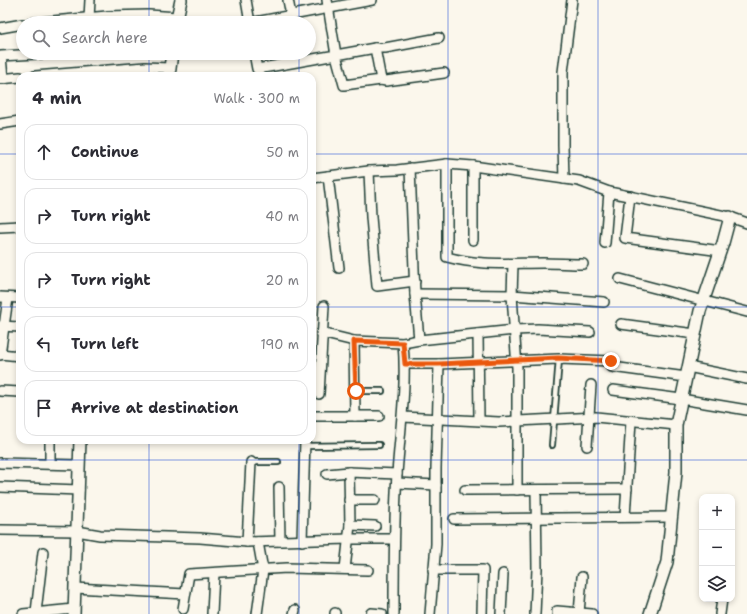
<!DOCTYPE html>
<meta charset="utf-8">
<style>
body{margin:0;font-family:"Shantell Sans",sans-serif;background:#f7f7f7;color:#2b2b33}
.controls{position:absolute;right:12px;bottom:12px;display:grid;overflow:hidden;border-radius:8px;box-shadow:0 2px 6px #0003}
.controls button{width:36px;height:36px;display:grid;place-items:center;padding:0;border:0;border-bottom:1px solid #e1e1e2;background:#fff;color:#2b2b33;font:20px sans-serif}
.stop{position:absolute;width:12px;height:12px;margin:-9px;border:3px solid #ea580c;border-radius:50%;background:#fff}
.stop.end{background:#ea580c;border-color:#fff;box-shadow:0 1px 4px #0008}
.list{margin:0;padding:0;list-style:none}
h2{display:flex;justify-content:space-between;align-items:center;height:52px;margin:0;padding:0 16px;font-size:17px}
h2 small{font-size:13px;font-weight:400;color:#7c7c81}
.list li{display:grid;grid-template-columns:26px 1fr auto;gap:12px;align-items:center;box-sizing:border-box;height:56px;margin:0 8px 8px;padding:0 8px;border:1px solid #e1e1e2;border-radius:12px}
.list b{display:block;font-size:15px;white-space:nowrap}
.list em{font-size:13px;font-style:normal;color:#7c7c81}
.icon{flex:none;width:22px;height:22px;fill:none;stroke:currentColor;stroke-width:2;stroke-linecap:round;stroke-linejoin:round}
.map{position:relative;flex:none;width:747px;height:614px;overflow:hidden}
.search{position:absolute;background:#fff;box-shadow:0 2px 6px #0003;left:16px;top:16px;width:300px;height:44px;display:flex;align-items:center;gap:10px;box-sizing:border-box;padding:0 14px;border-radius:22px;color:#7c7c81;font-size:15px}
.panel{position:absolute;background:#fff;box-shadow:0 2px 6px #0003;left:16px;top:72px;width:300px;height:372px;border-radius:12px}
.map>svg:first-child{display:block}
.lines{fill:none;stroke-linecap:round;stroke-linejoin:round}
.service-casing{stroke:#1f3d34;stroke-width:8}
.minor-casing{stroke:#1f3d34;stroke-width:12}
.tertiary-casing{stroke:#1f3d34;stroke-width:14}
.service{stroke:#fbf7ec;stroke-width:4.5}
.minor{stroke:#fbf7ec;stroke-width:9}
.tertiary{stroke:#fbf7ec;stroke-width:11}
.route{stroke:#ea580c;stroke-width:5}
.grid{fill:none;stroke:#1d4ed8;stroke-width:1;stroke-opacity:0.55}
</style>
<div class="map">
<svg width="747" height="614" viewBox="0 0 747 614">
<rect width="100%" height="100%" fill="#fbf7ec"/>
<filter id="ink" filterUnits="userSpaceOnUse"><feTurbulence type="fractalNoise" baseFrequency=".025" numOctaves="2"/><feDisplacementMap in="SourceGraphic" scale="8" xChannelSelector="R" yChannelSelector="G"/><feConvolveMatrix kernelMatrix="1 2 1 2 8 2 1 2 1" color-interpolation-filters="sRGB"/></filter>
<g filter="url(#ink)">
<g class="lines">
<g class="service-casing">
<g id="service">
<path d="M356 391H382"/>
<path d="M552 445 559 359"/>
<path d="M305 446 379 445"/>
<path d="M251 462H278"/>
</g>
</g>
<g class="minor-casing">
<g id="minor">
<path d="M246 0 250 23"/>
<path d="M288 0 291 15"/>
<path d="M89 18 90 0"/>
<path d="M31 23 107 16 149 15 177 17"/>
<path d="M249 23 372 0"/>
<path d="M0 28 23 24"/>
<path d="M439 38 385 48H375L336 55 344 85 381 80 386 81 444 73"/>
<path d="M375 48 381 80"/>
<path d="M254 53 257 69 336 55 327 0"/>
<path d="M35 76 145 67 170 68"/>
<path d="M0 79 20 77"/>
<path d="M3 79 1 56 54 53"/>
<path d="M0 124 20 121"/>
<path d="M447 164V257C480 266 509 263 543 263 556 263 570 264 583 264"/>
<path d="M410 168 415 294 419 340"/>
<path d="M369 171 371 217 377 286 415 281"/>
<path d="M328 176 339 268"/>
<path d="M312 178 369 171 397 170 447 164 473 166 579 181 609 192 730 217 747 223"/>
<path d="M564 179 563 145V72L572 0"/>
<path d="M630 196 625 238 721 251"/>
<path d="M0 227 20 226"/>
<path d="M473 240V166"/>
<path d="M605 243 609 192"/>
<path d="M513 264 512 295 517 368V490"/>
<path d="M620 279 747 312"/>
<path d="M415 294 512 295 604 302"/>
<path d="M0 297 20 298"/>
<path d="M621 324 695 334"/>
<path d="M0 326 20 327"/>
<path d="M321 333 354 341 403 343 419 340 515 330 538 329 590 332"/>
<path d="M478 334 479 420"/>
<path d="M354 341 355 416"/>
<path d="M0 354 20 356"/>
<path d="M0 355 8 298"/>
<path d="M405 364H439L559 359 611 361"/>
<path d="M612 367 686 377"/>
<path d="M688 367 747 379"/>
<path d="M613 390 681 399 747 410"/>
<path d="M0 391 20 392"/>
<path d="M319 394 324 306"/>
<path d="M312 416H379"/>
<path d="M403 417 499 422 596 417 676 425"/>
<path d="M587 446 591 385"/>
<path d="M0 463 79 465"/>
<path d="M50 464V440"/>
<path d="M327 474 349 472 397 474"/>
<path d="M397 483 436 485"/>
<path d="M0 487 79 490"/>
<path d="M279 487 280 541"/>
<path d="M465 490 627 489"/>
<path d="M349 500H375"/>
<path d="M625 517 631 421"/>
<path d="M454 519 671 517"/>
<path d="M350 525 375 526"/>
<path d="M0 530 77 531 100 535 200 538 247 542 349 539H394"/>
<path d="M302 541 305 440"/>
<path d="M247 542 251 462"/>
<path d="M345 569 350 525 349 472"/>
<path d="M433 570H483L482 614"/>
<path d="M75 588 185 594"/>
<path d="M183 609 189 574 287 568 368 570"/>
<path d="M36 612 43 552"/>
<path d="M371 613 382 614"/>
<path d="M579 613 582 577"/>
<path d="M23 614 74 609"/>
<path d="M212 614 214 573"/>
<path d="M257 614 263 570 258 542"/>
<path d="M294 614 295 610"/>
<path d="M335 614V613"/>
<path d="M394 614C394 567 394 520 397 474 400 430 407 387 403 343"/>
<path d="M430 614 436 544V468L439 364"/>
<path d="M501 614 503 574"/>
<path d="M535 614 537 569 536 490"/>
<path d="M557 614V611L592 614"/>
<path d="M720 614 722 599"/>
</g>
</g>
<g class="tertiary-casing">
<g id="tertiary">
<path d="M176 23 181 0"/>
<path d="M169 76 172 53"/>
<path d="M74 614 80 440"/>
<path d="M650 614 667 562 676 472V425L700 311 723 243 730 217"/>
</g>
</g>
<use href="#service" class="service"/>
<use href="#minor" class="minor"/>
<use href="#tertiary" class="tertiary"/>
</g>
</g>
<g class="lines" filter="url(#ink)">
<path class="route" d="M356 391 354 341 403 343 405 364H439L558 358 611 361"/>
</g>
<path class="grid" d="M149 0V23M299 0V23M448 0V614M598 0V614M149 53V76M299 53V76M0 154H20M312 154H747M0 307H20M312 307H747M149 440V614M299 440V614M0 460H747"/>
</svg>
<div class="controls">
<button>+</button>
<button>−</button>
<button><svg class="icon" aria-label="layers" viewBox="0 0 24 24"><path d="M12 4l9 5-9 5-9-5zM3 14l9 5 9-5"/></svg></button>
</div>
<div class="stop" style="left:356px;top:391px"></div>
<div class="stop end" style="left:611px;top:361px"></div>
<div class="search"><svg class="icon" aria-label="search" viewBox="0 0 24 24"><circle cx="10" cy="10" r="6"/><path d="M15 15l6 6"/></svg>Search here</div>
<section class="panel">
<h2>4 min<small>Walk · 300 m</small></h2>
<ul class="list">
<li><svg class="icon" aria-label="ahead" viewBox="0 0 24 24"><path d="M12 20V5M6 11l6-6 6 6"/></svg><div><b>Continue</b></div><em>50 m</em></li>
<li><svg class="icon" aria-label="right" viewBox="0 0 24 24"><path d="M7 20v-9h11M14 6l5 5-5 5"/></svg><div><b>Turn right</b></div><em>40 m</em></li>
<li><svg class="icon" aria-label="right" viewBox="0 0 24 24"><path d="M7 20v-9h11M14 6l5 5-5 5"/></svg><div><b>Turn right</b></div><em>20 m</em></li>
<li><svg class="icon" aria-label="left" viewBox="0 0 24 24"><path d="M17 20v-9H6M10 6l-5 5 5 5"/></svg><div><b>Turn left</b></div><em>190 m</em></li>
<li><svg class="icon" aria-label="arrive" viewBox="0 0 24 24"><path d="M6 21V4h12l-3 4 3 4H6"/></svg><div><b>Arrive at destination</b></div></li>
</ul>
</section>
</div>
